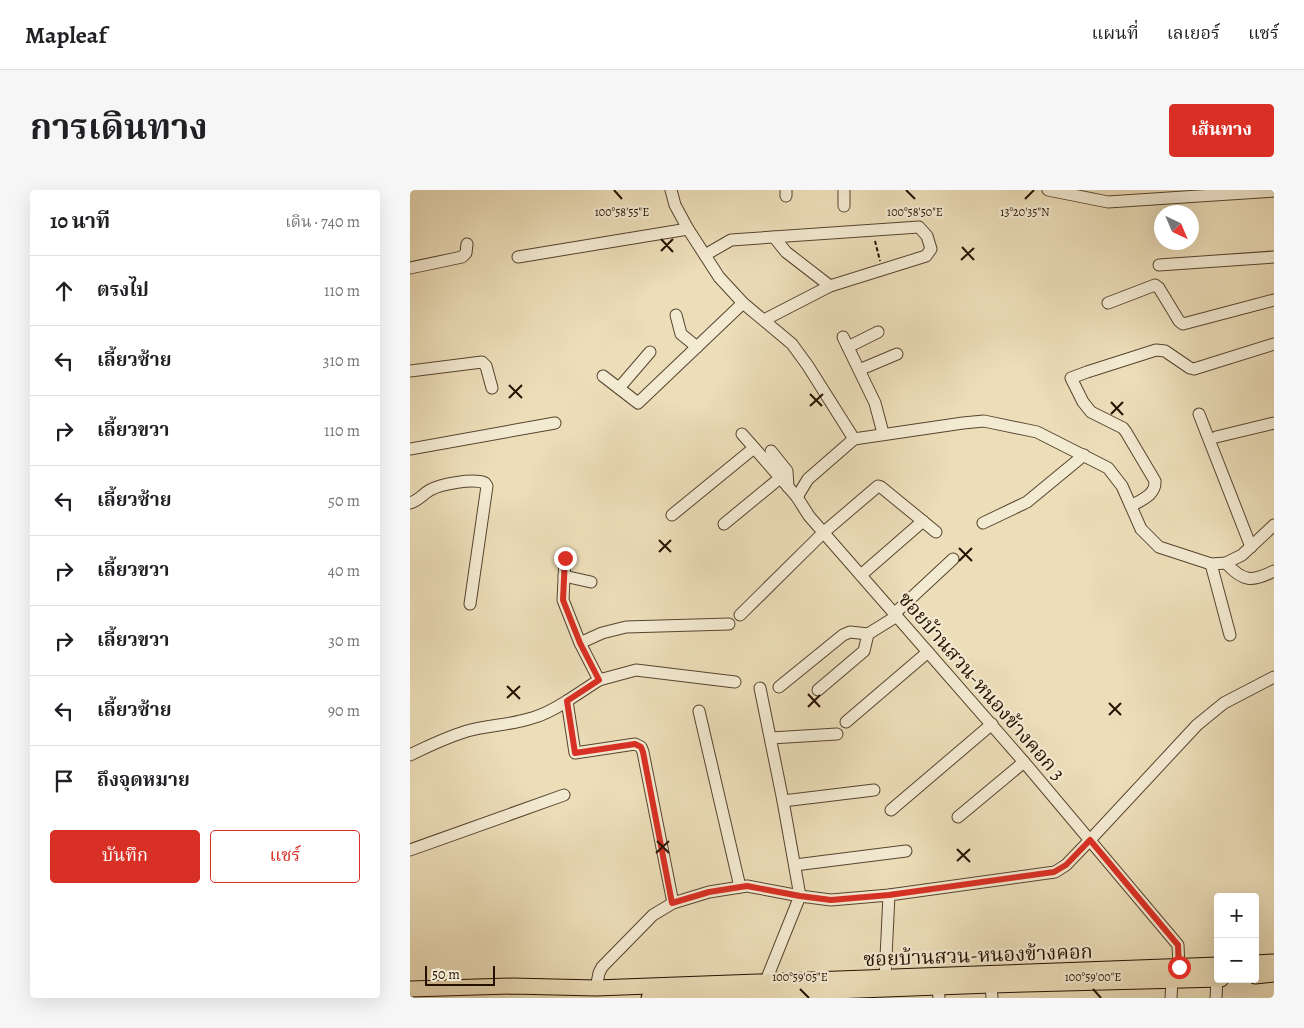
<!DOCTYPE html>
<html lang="th">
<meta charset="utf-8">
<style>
body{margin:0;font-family:Alegreya,"Noto Serif Thai",serif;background:#f6f6f6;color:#202124}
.controls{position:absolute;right:15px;bottom:15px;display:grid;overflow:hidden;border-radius:5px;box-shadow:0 5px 20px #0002}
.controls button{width:45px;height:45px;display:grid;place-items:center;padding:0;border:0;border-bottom:1px solid #e0e0e0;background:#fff;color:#202124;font:25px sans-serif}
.compass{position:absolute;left:744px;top:15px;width:45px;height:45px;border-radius:50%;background:#fff;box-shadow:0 5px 20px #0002;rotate:136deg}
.scale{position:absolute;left:15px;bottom:12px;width:70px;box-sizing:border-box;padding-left:5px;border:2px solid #251000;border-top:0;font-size:14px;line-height:18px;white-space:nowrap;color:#251000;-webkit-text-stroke:4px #f3ead2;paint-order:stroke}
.stop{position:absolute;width:15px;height:15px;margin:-11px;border:4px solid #d93025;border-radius:50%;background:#fff}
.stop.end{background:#d93025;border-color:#fff;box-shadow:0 1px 5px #0008}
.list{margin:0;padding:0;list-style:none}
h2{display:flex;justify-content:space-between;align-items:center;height:65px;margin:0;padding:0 20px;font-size:21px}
h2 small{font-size:16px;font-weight:400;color:#757577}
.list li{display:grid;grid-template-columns:32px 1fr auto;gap:15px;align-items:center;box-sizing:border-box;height:70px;padding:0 20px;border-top:1px solid #e0e0e0}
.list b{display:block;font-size:19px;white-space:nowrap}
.list em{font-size:16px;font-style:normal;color:#757577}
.actions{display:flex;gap:10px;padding:15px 20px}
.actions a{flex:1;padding:11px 0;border:1px solid #d93025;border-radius:5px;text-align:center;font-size:18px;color:#d93025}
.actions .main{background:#d93025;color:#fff}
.icon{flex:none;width:28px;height:28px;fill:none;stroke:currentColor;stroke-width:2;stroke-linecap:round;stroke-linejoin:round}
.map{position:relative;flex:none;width:864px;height:808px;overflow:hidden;border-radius:5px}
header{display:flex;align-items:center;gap:30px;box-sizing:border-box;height:70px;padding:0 25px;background:#fff;border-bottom:1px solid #e0e0e0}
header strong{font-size:24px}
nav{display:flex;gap:28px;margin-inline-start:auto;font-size:18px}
.intro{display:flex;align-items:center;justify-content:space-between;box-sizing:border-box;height:120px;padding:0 30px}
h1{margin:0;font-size:35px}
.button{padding:12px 22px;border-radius:5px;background:#d93025;color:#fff;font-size:18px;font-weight:700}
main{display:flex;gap:30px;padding:0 30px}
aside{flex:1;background:#fff;border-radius:5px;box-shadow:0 5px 20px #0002}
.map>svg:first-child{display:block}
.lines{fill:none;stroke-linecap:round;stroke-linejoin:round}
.minor-casing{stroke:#57442e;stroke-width:13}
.major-casing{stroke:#251000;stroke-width:17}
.path{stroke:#251000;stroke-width:2;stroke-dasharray:4 2.5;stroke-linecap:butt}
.minor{stroke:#f3ead2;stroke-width:11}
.major{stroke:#ecdeb9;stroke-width:15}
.route{stroke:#d93025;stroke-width:6}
.ticks{fill:none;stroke:#251000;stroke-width:2}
.labels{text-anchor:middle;stroke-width:4.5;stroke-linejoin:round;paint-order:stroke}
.street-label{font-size:20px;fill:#251000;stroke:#f3ead2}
.ticks-label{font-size:12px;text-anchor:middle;fill:#251000;stroke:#f3ead2;stroke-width:4.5;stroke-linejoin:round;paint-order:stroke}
</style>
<header>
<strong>Mapleaf</strong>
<nav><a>แผนที่</a><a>เลเยอร์</a><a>แชร์</a></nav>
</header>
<div class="intro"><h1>การเดินทาง</h1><a class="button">เส้นทาง</a></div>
<main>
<aside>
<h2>10 นาที<small>เดิน · 740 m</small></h2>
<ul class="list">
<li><svg class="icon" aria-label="ahead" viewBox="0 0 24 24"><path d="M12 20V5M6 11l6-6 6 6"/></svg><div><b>ตรงไป</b></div><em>110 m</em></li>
<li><svg class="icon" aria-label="left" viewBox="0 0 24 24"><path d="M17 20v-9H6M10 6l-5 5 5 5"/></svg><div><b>เลี้ยวซ้าย</b></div><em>310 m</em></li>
<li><svg class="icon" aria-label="right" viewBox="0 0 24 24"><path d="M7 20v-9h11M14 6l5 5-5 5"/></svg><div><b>เลี้ยวขวา</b></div><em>110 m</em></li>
<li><svg class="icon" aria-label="left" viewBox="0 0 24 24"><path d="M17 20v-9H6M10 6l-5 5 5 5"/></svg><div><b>เลี้ยวซ้าย</b></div><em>50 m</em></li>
<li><svg class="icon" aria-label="right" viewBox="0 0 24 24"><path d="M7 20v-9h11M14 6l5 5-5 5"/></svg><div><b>เลี้ยวขวา</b></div><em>40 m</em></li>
<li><svg class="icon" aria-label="right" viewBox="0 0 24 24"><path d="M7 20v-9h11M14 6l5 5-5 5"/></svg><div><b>เลี้ยวขวา</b></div><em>30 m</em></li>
<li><svg class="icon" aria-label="left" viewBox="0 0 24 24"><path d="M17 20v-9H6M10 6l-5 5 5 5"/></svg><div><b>เลี้ยวซ้าย</b></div><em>90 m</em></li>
<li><svg class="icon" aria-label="arrive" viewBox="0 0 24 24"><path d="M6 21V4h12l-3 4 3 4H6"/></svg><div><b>ถึงจุดหมาย</b></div></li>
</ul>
<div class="actions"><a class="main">บันทึก</a><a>แชร์</a></div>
</aside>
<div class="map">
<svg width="864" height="808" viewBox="0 0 864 808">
<rect width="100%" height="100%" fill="#ecdeb9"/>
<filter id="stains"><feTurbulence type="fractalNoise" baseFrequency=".004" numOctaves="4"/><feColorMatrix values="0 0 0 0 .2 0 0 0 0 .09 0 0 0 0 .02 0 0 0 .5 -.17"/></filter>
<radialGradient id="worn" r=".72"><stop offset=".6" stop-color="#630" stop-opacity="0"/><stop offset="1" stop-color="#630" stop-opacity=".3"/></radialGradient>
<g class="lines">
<g class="minor-casing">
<g id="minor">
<path d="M261 0 265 15 278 39 309 87 333 113 382 154 398 176 444 249"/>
<path d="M376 0V6"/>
<path d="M434 0V16"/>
<path d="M638 0 698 12 864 1"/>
<path d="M364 47 376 62 420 96"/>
<path d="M295 65 321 50 509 37 517 46 521 59 516 66 420 96 354 130"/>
<path d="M108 67 278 39"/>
<path d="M749 75 864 67"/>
<path d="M0 78 52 67 56 63 57 54"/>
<path d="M698 113 745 95 749 98 769 131 773 134 864 110"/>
<path d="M266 125 271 144 287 157"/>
<path d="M433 147 465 213 473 243"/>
<path d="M438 157 468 142"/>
<path d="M449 180 487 164"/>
<path d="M0 181 72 172 76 176 82 198"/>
<path d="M193 186 228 213 333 113"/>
<path d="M209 198 240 162"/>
<path d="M789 224 841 357"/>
<path d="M332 244 387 307 399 326 614 572 768 755 769 777"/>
<path d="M806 247 864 233"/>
<path d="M444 249 553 233 574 231 627 242 698 278 712 296 731 339 749 357 801 374 816 373 832 365 864 335"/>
<path d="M0 259 145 233"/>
<path d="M361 261 377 281 378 297"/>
<path d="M387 307 398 289 444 249"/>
<path d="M0 313C8 311 13 304 20 300 31 294 63 288 75 293L77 296 60 414"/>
<path d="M721 316C731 310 746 305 745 291L716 242 713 238 681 222 673 212 661 188 677 182 746 160 755 161 780 178 784 179 864 154"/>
<path d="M262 325 344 258"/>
<path d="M573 333 617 312 674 265"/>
<path d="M314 334 370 288"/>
<path d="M155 368 153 410 170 453 189 490"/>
<path d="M816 373C833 392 842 392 864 381"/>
<path d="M801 374 820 445"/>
<path d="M451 385 513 331"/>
<path d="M154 386 181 392"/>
<path d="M485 423 543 369"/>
<path d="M330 425 414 342 468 296 471 297 526 342"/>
<path d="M170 453 192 443 216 437 319 434"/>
<path d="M369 497 433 445 440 442 458 444 487 426"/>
<path d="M350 498 373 611 390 706 355 793 354 798"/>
<path d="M408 500 454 461 458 444"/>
<path d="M289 521 330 697"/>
<path d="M436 532 518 462"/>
<path d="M361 548 427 544"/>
<path d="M0 565C18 556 38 547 57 541 79 535 101 535 122 528 134 525 146 518 157 511"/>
<path d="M373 611 464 600"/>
<path d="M481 620 582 534"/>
<path d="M548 627 614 572"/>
<path d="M0 660 154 605"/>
<path d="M385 675 496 661"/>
<path d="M263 713 233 562 231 557 225 554 165 563 157 511 189 490 226 480 325 492"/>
<path d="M475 788 479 705"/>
<path d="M581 795 582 808"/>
<path d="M528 797 529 808"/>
<path d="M186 798 189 783 192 777 243 725 263 713 299 702 337 696 390 706 421 710 479 705 645 682 656 675 680 650 787 535 814 513 864 487"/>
<path d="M761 808 762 791"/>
<path d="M806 808 807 790"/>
</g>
</g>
<g class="major-casing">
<g id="major">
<path d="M845 773 864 772"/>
<path d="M845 786 864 784"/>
<path d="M0 799 103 796 186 798 808 775"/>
<path d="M239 808 581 795 811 789"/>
</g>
</g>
<path class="path" d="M465 51 470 71"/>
<use href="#minor" class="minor"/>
<use href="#major" class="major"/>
</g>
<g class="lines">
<path class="route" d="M155 368 153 410 170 453 189 490 157 511 165 563 225 554 231 557 233 562 262 713 299 702 337 696 390 706 421 710 479 705 644 682 656 675 680 650 768 755 769 777"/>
</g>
<path class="ticks" d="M204 0 212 9M496 0 505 9M615 9 624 0M251 49 263 62M552 57 564 70M251 61 263 49M551 70 564 58M99 195 112 208M400 204 412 216M99 208 112 195M701 212 713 225M400 216 413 204M701 224 713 212M249 350 261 362M549 358 562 371M249 362 261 350M549 371 562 358M97 496 110 509M398 504 410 517M97 508 110 496M699 513 711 525M398 517 410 505M699 525 711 513M247 651 259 663M547 659 560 672M246 663 259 651M547 671 560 659M390 799 399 808M683 799 691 808"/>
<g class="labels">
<g class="street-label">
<text transform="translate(572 496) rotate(49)" y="7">ซอยบ้านสวน-หนองข้างคอก 3</text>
<text transform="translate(568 765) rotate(-2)" y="7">ซอยบ้านสวน-หนองข้างคอก</text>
</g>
</g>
<g class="ticks-label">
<text x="615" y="26">13°20'35"N</text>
<text x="212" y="26">100°58'55"E</text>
<text x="505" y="26">100°58'50"E</text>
<text x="390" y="791">100°59'05"E</text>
<text x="683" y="791">100°59'00"E</text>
</g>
<rect width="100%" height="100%" filter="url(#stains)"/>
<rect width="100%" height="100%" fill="url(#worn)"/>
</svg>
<div class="controls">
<button>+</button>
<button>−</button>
</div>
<svg class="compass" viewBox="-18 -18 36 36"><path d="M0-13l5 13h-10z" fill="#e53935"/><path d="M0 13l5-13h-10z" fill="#757577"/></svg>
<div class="scale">50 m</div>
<div class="stop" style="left:769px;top:777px"></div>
<div class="stop end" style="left:155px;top:368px"></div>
</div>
</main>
